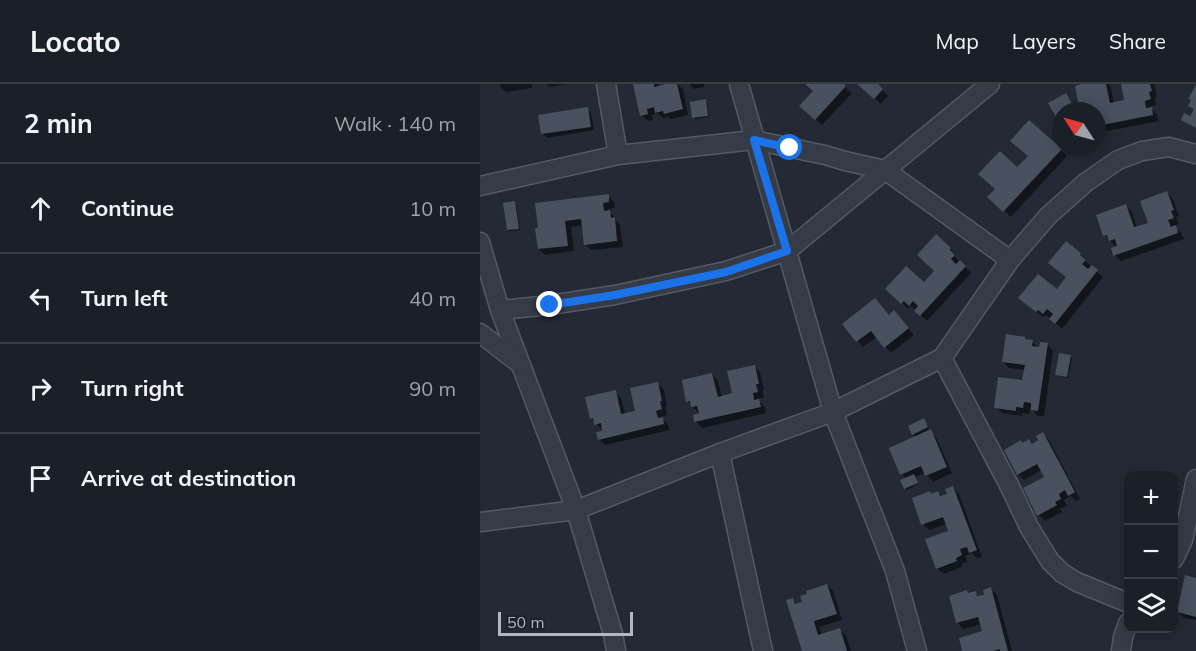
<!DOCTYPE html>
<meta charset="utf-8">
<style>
body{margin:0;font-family:Mulish,sans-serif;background:#272d34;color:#f1f3f6}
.controls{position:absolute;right:18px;bottom:18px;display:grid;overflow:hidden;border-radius:12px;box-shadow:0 3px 15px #0003}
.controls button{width:54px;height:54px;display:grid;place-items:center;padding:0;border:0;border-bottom:2px solid #383e45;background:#1a2028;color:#f1f3f6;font:30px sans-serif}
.compass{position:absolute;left:572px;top:18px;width:54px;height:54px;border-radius:50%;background:#1a2028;box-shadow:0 3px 15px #0003;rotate:306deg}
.scale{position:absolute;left:18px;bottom:15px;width:135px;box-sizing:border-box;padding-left:6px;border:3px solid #b1b7c3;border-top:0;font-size:16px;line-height:21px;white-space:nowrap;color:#b1b7c3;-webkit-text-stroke:4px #1c212b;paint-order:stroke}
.stop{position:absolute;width:18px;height:18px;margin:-14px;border:4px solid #1a73e8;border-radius:50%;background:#fff}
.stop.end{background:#1a73e8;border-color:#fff;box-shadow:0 2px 6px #0008}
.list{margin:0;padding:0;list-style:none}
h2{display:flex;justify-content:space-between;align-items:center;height:78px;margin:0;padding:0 24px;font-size:26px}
h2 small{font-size:20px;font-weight:400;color:#9fa3a8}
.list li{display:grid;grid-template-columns:39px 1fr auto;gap:18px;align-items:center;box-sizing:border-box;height:90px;padding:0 24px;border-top:2px solid #383e45}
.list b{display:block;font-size:22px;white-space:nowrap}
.list em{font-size:20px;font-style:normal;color:#9fa3a8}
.icon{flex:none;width:33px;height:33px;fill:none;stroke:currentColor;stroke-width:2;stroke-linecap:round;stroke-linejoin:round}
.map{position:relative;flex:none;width:716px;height:567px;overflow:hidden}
header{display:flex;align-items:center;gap:36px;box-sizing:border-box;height:84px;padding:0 30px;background:#1a2028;border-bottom:2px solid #383e45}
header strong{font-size:28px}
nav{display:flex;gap:33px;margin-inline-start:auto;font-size:21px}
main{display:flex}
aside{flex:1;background:#1a2028}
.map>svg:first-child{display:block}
.shadow{fill:#0007}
.building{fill:#49515f}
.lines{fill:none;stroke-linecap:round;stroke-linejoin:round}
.street-casing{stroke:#545a64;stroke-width:21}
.street{stroke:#363c47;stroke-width:18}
.route{stroke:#1a73e8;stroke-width:8}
</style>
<header>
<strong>Locato</strong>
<nav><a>Map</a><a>Layers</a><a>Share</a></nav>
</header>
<main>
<aside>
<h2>2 min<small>Walk · 140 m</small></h2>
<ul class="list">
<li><svg class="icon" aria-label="ahead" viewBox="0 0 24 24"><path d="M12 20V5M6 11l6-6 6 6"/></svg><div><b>Continue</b></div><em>10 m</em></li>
<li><svg class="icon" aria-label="left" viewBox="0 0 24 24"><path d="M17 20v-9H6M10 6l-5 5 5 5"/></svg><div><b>Turn left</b></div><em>40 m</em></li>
<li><svg class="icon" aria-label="right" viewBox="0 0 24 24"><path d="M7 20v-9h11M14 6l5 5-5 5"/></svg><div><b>Turn right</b></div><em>90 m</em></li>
<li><svg class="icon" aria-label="arrive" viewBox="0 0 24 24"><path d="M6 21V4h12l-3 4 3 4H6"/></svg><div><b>Arrive at destination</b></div></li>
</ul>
</aside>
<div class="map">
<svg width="716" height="567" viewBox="0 0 716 567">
<rect width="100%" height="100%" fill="#232a36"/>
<g class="shadow">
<path d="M20 0H52V4L26 8 20 2Z"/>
<path d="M66 0H88L69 3Z"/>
<path d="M155 0H178L179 3 197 0 203 5 208 31 191 35 189 33 183 34 178 29 172 31 173 36 168 37 161 31Z"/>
<path d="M210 0H224V3L213 5Z"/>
<path d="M326 0H362L372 9 342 41 327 28 335 8Z"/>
<path d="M379 0H396L408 12 401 20Z"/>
<path d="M610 0H628L631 3 634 20 646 17 643 0H674L677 13 675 14 676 21 670 23 677 31 679 37 617 49V27H604L600 23Z"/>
<path d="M225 17 227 19 229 33 215 35 214 33Z"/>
<path d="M107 25 111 29 114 46 67 54 62 49Z"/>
<path d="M581 66 587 72 531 133 509 113 538 85Z"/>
<path d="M687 109 693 115 699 132 696 133 699 140 694 142 701 149 704 155 641 177 635 171 637 164 625 151 646 122 652 128 657 144 670 139Z"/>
<path d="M128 112 134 118 135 124 128 125 129 128 136 134V137L140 141 143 163 111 166 105 160 103 141 91 143 94 167 65 171 59 165 57 146Z"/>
<path d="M34 118 36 120 40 146 30 147 28 146Z"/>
<path d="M456 152 476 171 474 172 491 189 447 237 431 222 428 225 407 205 444 200 456 187Z"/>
<path d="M587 159 600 170 607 176 605 177 623 193 582 245 570 234 565 231 563 233 546 220 577 207 588 194Z"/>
<path d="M409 232 420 234 434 251 411 269 397 253 383 263 364 241Z"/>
<path d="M544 254 547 257 552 258 560 266 567 260 573 266 564 332H558L550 323 549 330 542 329V332L522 329 515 323 544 298 545 286 529 284 523 277Z"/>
<path d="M590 272 592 274 588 294 578 292 577 290Z"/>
<path d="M274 282 280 288 284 306H282L284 314 277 315 285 323 286 329 222 344 216 338 214 332 220 331 208 317 232 290 238 297 242 313 254 310Z"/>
<path d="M178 300 184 306 187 323H185L187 331 181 333 188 341 190 346 125 361 119 355 124 348 111 334 135 308 141 314 145 330 157 328Z"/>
<path d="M444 336 449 344H447L456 353 472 389 453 398 445 389 435 393 438 400 427 406 425 404 426 395 422 390 410 365 436 353 433 350Z"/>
<path d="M563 350 569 356 600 415 596 417 591 412 584 416 587 422 580 425 582 428 565 437 559 431 566 393 562 386 544 396 538 390 542 360 549 357 553 361 560 357Z"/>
<path d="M473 404 479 410 502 473 497 474 492 469 485 472 487 478 481 480 482 483 464 490 457 484 470 448 467 440 449 446 443 440 452 411 458 409 463 413 469 411Z"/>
<path d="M706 493 716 495V536L704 534 698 528Z"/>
<path d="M347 501 353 507 362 536 339 543 342 552 360 546 366 552 371 567H324L313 516 318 521 324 519Z"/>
<path d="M511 505 517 511 532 567H484L504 548 502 540 483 545 477 538 489 510 495 509 500 513 506 512Z"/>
</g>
<g class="building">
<path d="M153 0H174V3L186 0H197L203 25 184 30 183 27 175 29 174 23 167 25 168 30 160 32Z"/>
<path d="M325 0H364L366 2 335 36 319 22 333 7Z"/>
<path d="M377 0H398L403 5 394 15Z"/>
<path d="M602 0H626L630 19 644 16 641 0H670L672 7 669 8 671 15 665 17 666 24 672 23 673 31 617 42V27H603L602 23H599L595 2Z"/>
<path d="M716 1V44L701 36 704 29 710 32 714 25 708 22 711 16 708 15Z"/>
<path d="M586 9 596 27H581V42L568 19Z"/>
<path d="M226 15 228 32 212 34 210 18Z"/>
<path d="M108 23 111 43 61 50 58 31Z"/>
<path d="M549 36 582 65 523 128 507 113 515 105 498 90 520 67 537 83 548 72 530 57Z"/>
<path d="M687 107 694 126 691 127 694 134 688 136 691 143 696 141 698 149 633 172 631 164 637 162 635 155 629 157 627 151 623 152 616 131 646 120 654 143 668 139 660 117Z"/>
<path d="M129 110V118L123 119 124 127 130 126 131 134 135 133 137 157 104 161 101 135 85 137 88 162 58 165 55 144H58L55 119Z"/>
<path d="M35 117 39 145 27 146 23 119Z"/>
<path d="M456 150 471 164 469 165 475 171 471 175 476 180 480 176 486 182 440 232 434 227 438 222 433 217 429 222 424 217 421 220 405 205 426 182 444 198 454 187 437 171Z"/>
<path d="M586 157 601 169 600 171 606 176 602 180 608 185 612 181 618 186 575 240 569 235 573 230 567 225 563 230 558 226 556 228 538 214 558 190 577 205 586 193 568 179Z"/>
<path d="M395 214 409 231 414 226 429 244 404 264 391 247 376 258 362 240Z"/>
<path d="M526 250 545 253V255L553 256 552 262 559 263 560 258 568 259 558 327 551 326V319L544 318 543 324 536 323V327L514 324 518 293 542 296 545 281 522 278Z"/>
<path d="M579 269 591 271 587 293 575 291Z"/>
<path d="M275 281 279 300H276L278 308 273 309 274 316 279 315 281 323 214 338 213 331 219 329 217 322 211 323 210 317 206 318 202 296 232 289 238 313 252 309 247 287Z"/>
<path d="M178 298 182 317H180L182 325 176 327 178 334 183 333 184 340 118 356 116 348 122 347 121 339 114 341 113 334 110 335 105 313 136 306 141 330 155 327 150 304Z"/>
<path d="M444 334 448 343 432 351 428 342Z"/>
<path d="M451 345 467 383 445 392 441 382 420 391 409 364Z"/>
<path d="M563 348 595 408 588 412 585 406 579 410 581 415 575 418 577 421 557 432 543 404 564 393 557 380 537 391 524 366 541 356 542 359 549 355 552 360 558 356 556 352Z"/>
<path d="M434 390 438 399 424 405 420 396Z"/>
<path d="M473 402 497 466 489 469 487 463 480 465 482 471 476 474 477 477 456 485 445 455 468 447 463 433 441 441 432 414 450 407 451 410 458 407 460 412 467 410 465 405Z"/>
<path d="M705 491 716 494V533L697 528Z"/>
<path d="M347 500 357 530 334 537 338 551 360 544 367 567H322L306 516 313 514 315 520 322 518 320 512 327 510 326 507Z"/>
<path d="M511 503 528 567H520V565L513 567H482L479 554 502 547 498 533 476 539 469 512 487 506 488 509 496 507 497 512 504 511 503 506Z"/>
</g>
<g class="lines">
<g class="street-casing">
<g id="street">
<path d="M126 0 138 71"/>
<path d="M259 0 353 328 415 487 437 567"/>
<path d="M0 102 138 71 274 56 345 71 365 77 405 86 530 176"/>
<path d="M0 158 20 226 96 426 133 550 136 567"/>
<path d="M20 226 70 221 135 211 246 187 307 167 510 0"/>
<path d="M0 249 40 280"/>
<path d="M462 274 530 403 549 443 570 477 582 489 597 498 648 519"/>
<path d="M240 369 283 567"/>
<path d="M0 438 96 426 240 369 353 328 462 274 530 176 568 132 605 99 638 76 662 67 689 63 716 70"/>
<path d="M694 475 703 456 716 395"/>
<path d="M641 567 643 553 648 539"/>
</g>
</g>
<use href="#street" class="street"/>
</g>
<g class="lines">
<path class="route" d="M70 221 135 211 246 188 307 167 274 56 310 64"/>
</g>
</svg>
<div class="controls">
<button>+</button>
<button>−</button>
<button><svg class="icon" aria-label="layers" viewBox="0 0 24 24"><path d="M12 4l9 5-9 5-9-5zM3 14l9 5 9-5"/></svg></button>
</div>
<svg class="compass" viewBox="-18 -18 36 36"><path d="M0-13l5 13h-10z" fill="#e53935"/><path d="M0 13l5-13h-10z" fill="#9fa3a8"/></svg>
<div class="scale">50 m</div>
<div class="stop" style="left:310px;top:64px"></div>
<div class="stop end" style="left:70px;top:221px"></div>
</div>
</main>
